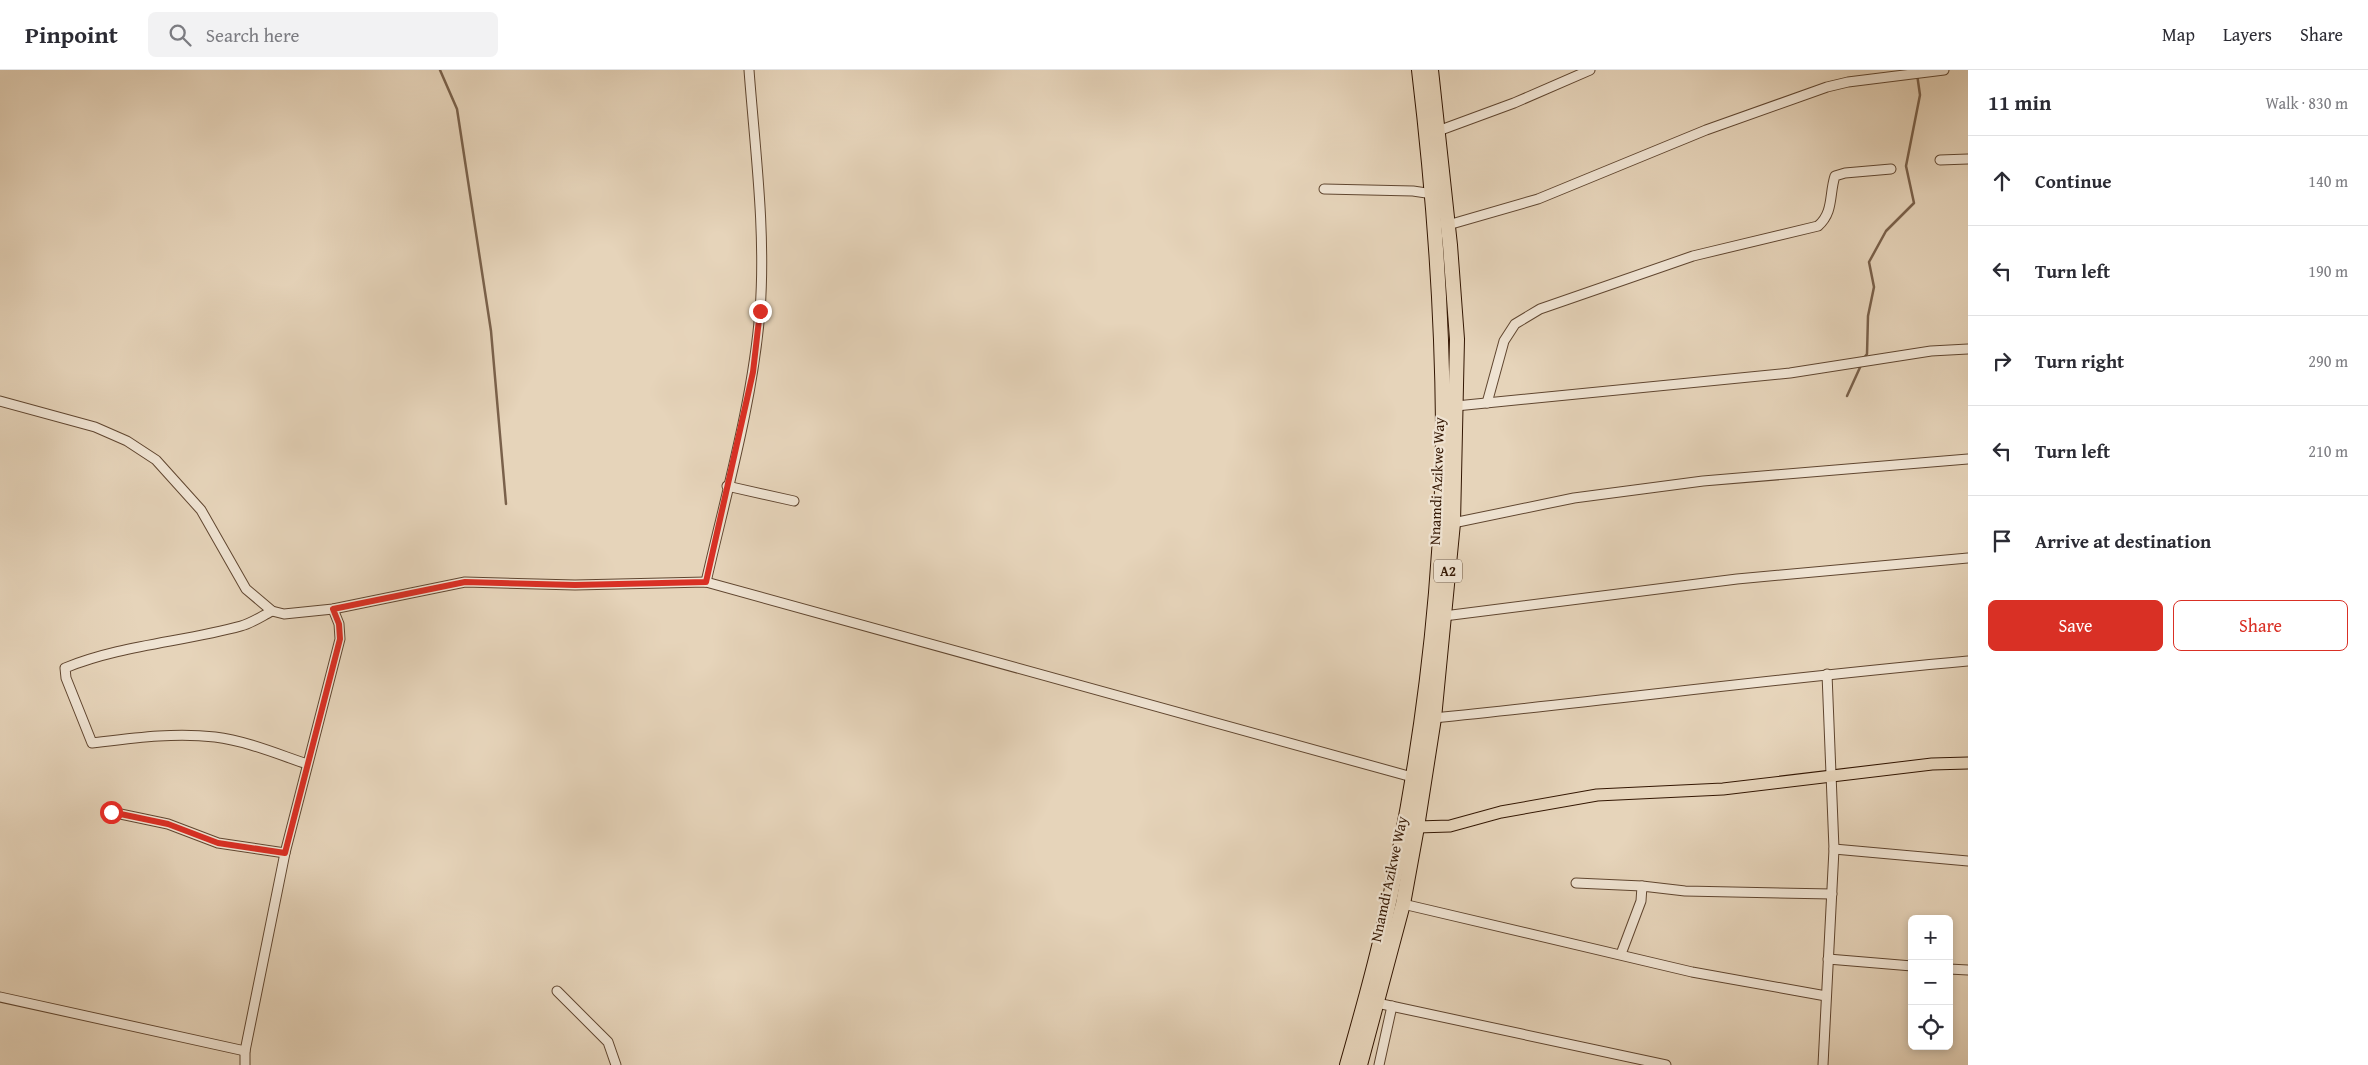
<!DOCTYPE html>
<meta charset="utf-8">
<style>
body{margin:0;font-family:"Gentium Book Plus",serif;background:#f2f2f3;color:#2b2b33}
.controls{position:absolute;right:15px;bottom:15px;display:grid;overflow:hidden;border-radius:8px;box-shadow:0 2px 8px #0003}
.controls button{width:45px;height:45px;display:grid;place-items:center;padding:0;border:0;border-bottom:1px solid #e1e1e2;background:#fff;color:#2b2b33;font:25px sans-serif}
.stop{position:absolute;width:15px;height:15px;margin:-11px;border:4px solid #d93025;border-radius:50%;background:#fff}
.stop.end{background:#d93025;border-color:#fff;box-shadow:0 1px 5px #0008}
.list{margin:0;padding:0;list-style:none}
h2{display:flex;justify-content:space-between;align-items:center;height:65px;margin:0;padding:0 20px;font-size:21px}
h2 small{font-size:16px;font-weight:400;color:#7c7c81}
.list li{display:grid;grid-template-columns:32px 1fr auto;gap:15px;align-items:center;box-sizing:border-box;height:90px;padding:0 20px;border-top:1px solid #e1e1e2}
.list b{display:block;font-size:19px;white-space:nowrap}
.list em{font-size:16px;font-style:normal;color:#7c7c81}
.actions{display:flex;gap:10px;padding:15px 20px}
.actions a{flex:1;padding:11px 0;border:1px solid #d93025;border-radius:8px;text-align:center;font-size:18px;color:#d93025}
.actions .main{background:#d93025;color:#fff}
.icon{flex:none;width:28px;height:28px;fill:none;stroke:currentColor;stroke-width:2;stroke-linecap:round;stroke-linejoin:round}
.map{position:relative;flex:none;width:1968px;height:995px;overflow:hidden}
header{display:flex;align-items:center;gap:30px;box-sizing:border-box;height:70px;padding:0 25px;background:#fff;border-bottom:1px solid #e1e1e2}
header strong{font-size:24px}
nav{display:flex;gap:28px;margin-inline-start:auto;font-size:18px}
.search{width:350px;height:45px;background:#f2f2f3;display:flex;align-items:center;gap:12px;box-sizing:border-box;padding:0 18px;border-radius:8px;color:#7c7c81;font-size:19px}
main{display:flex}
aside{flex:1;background:#fff}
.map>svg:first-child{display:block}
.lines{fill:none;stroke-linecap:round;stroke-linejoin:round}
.stream{stroke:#7a614b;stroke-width:2.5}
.minor-casing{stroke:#604630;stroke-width:11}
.major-casing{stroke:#331602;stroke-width:13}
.highway-casing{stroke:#331602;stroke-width:16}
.minor{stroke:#efe3d2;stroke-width:9}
.major{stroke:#e6d4ba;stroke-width:11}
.highway{stroke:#e6d4ba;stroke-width:14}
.route{stroke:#d93025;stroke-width:6}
.labels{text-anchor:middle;stroke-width:4.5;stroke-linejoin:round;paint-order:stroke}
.shield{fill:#efe3d2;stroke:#6b5440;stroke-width:1}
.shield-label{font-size:14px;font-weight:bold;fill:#331602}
.street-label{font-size:15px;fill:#331602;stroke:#efe3d2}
</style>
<header>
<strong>Pinpoint</strong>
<div class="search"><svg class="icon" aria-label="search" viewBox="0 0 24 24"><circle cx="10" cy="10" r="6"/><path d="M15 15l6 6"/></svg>Search here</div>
<nav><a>Map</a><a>Layers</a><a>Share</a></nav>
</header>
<main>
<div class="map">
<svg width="1968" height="995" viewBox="0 0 1968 995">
<rect width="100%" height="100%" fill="#e6d4ba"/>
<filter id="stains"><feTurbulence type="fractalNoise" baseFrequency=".004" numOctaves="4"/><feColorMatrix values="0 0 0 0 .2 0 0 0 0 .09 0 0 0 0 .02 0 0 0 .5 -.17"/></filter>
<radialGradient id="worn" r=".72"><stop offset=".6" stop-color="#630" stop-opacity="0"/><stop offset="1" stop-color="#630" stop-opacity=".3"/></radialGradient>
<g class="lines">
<g class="stream">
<path d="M440 0 457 39 491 261 506 434"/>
<path d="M1864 288 1867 284 1868 246 1874 217 1869 192 1886 161 1914 133 1906 96 1920 25 1917 4"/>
<path d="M1847 326 1862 293"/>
</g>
<g class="minor-casing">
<g id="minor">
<path d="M1438 61 1514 33 1590 0"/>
<path d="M1940 90 1968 89"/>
<path d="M1324 119 1413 121 1433 124"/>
<path d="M1448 155 1538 129 1706 60 1827 17 1848 12 1944 0"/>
<path d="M0 331 95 357 127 371 156 390 201 440 246 519 272 541 284 544 333 539 465 512 575 515 706 512 1412 707"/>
<path d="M1487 333 1504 271 1515 254 1540 239 1693 186 1818 156C1834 142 1829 124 1835 106L1845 103 1891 99"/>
<path d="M1456 336 1790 303 1931 281 1968 279"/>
<path d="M727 416 794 431"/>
<path d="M1453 453 1574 428 1703 411 1968 389"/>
<path d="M706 512C726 424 753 331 760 241 766 161 755 80 749 0"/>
<path d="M272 541C262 546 252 553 241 556 183 572 121 575 65 598L66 608 92 673C133 668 174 662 215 667 247 671 277 684 307 694"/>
<path d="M1444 546 1737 509 1968 488"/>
<path d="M1434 648C1612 630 1790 607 1968 591"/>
<path d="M111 742 168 754 218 773 285 783"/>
<path d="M1834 779 1968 791"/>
<path d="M1576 813 1642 816"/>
<path d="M1403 834 1692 902 1826 926"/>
<path d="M1621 884 1641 831 1642 816 1685 821 1832 824"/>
<path d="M1828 889 1912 896"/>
<path d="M1949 899 1968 900"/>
<path d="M557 921 608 972 616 995"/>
<path d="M0 927 245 981"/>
<path d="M1377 933 1666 995"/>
<path d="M245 995V981L285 783 340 569 339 554 333 539"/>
<path d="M1379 995 1392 936"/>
<path d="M1823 995 1834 779 1827 604"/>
</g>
</g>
<g class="major-casing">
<path id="major" d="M1417 757 1450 756 1501 742 1597 725 1723 719 1932 694 1968 693"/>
</g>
<g class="highway-casing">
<g id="highway">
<path d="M1347 995C1359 953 1371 911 1381 868 1419 704 1444 521 1443 353 1442 234 1433 117 1419 0"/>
<path d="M1360 995 1403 834 1417 757 1434 648 1453 453 1457 269 1450 175 1431 0"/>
</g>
</g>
<use href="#minor" class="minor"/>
<use href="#major" class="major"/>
<use href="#highway" class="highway"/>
</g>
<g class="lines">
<path class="route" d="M111 742 168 754 218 773 285 783 340 569 339 554 333 539 465 512 575 515 706 512 753 302 760 241"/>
</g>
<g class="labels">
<rect class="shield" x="1434" y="489.5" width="28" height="23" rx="4"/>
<g class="shield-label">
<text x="1448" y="506">A2</text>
</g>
<g class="street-label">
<text transform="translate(1437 411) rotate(-88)" y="5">Nnamdi Azikwe Way</text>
<text transform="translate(1389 809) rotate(-78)" y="5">Nnamdi Azikwe Way</text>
</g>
</g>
<rect width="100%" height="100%" filter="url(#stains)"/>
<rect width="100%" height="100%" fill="url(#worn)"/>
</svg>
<div class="controls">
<button>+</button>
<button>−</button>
<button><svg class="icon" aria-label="locate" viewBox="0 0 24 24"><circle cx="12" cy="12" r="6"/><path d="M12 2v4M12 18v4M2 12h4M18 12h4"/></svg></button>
</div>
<div class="stop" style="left:111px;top:742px"></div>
<div class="stop end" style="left:760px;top:241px"></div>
</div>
<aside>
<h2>11 min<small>Walk · 830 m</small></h2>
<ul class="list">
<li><svg class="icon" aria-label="ahead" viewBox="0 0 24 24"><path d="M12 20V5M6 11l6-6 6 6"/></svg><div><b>Continue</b></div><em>140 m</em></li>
<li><svg class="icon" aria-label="left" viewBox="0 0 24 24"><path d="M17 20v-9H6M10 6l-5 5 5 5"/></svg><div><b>Turn left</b></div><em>190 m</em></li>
<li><svg class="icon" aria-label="right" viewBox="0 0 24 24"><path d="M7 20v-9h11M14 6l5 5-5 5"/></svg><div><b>Turn right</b></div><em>290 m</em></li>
<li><svg class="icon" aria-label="left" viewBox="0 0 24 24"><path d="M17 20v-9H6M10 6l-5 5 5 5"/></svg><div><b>Turn left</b></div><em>210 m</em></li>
<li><svg class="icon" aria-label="arrive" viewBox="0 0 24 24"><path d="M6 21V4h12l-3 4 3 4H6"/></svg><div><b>Arrive at destination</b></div></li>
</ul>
<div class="actions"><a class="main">Save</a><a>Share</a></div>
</aside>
</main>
